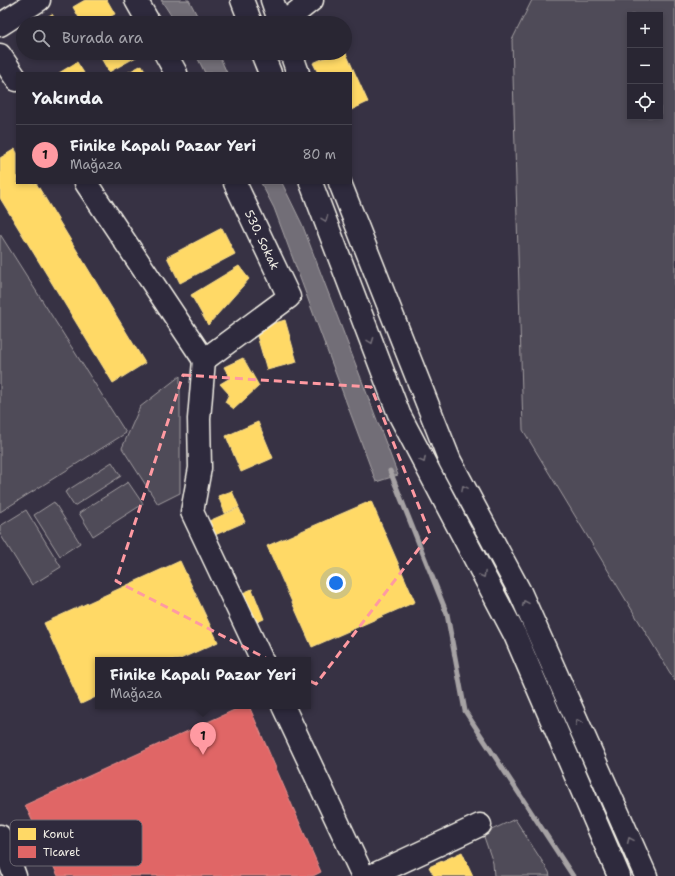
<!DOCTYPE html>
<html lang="tr">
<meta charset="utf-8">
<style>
body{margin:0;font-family:"Shantell Sans",sans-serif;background:#35323f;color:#f1f3f6}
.controls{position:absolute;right:12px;top:12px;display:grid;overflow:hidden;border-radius:0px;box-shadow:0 2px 6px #0003}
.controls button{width:36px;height:36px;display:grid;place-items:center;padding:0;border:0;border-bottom:1px solid #45434e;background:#292633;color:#f1f3f6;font:20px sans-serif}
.you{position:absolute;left:336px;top:583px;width:14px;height:14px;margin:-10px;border:3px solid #fff;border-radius:50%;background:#1a73e8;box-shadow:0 0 0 6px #1a73e833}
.badge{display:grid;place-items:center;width:26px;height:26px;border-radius:50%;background:#ff9aa2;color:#111;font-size:13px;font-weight:700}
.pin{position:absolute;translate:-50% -33px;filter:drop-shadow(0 1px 2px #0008)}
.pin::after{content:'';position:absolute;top:21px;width:14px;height:12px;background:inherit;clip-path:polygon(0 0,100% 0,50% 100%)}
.popup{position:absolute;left:95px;top:657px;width:216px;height:52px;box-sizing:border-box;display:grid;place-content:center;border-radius:0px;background:#292633;filter:drop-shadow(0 1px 3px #0005);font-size:13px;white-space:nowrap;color:#a5a5ac}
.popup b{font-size:15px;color:#f1f3f6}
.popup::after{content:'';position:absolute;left:50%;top:100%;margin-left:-8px;border:8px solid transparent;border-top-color:#292633}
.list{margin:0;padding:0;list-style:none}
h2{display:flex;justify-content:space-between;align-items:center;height:52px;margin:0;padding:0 16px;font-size:17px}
h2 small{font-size:13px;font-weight:400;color:#a5a5ac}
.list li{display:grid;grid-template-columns:26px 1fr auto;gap:12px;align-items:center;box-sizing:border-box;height:60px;padding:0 16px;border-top:1px solid #45434e}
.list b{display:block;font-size:15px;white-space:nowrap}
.list p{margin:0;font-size:13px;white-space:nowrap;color:#a5a5ac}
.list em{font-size:13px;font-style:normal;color:#a5a5ac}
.icon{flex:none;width:22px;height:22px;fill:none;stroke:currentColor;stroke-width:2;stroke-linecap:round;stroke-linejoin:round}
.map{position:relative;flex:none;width:675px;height:876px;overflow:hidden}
.search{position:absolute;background:#292633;box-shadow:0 2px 6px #0003;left:16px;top:16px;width:336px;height:44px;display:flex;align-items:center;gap:10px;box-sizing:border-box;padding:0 14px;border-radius:22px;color:#a5a5ac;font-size:15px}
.panel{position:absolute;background:#292633;box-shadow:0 2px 6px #0003;left:16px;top:72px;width:336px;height:112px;border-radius:0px}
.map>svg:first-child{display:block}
.green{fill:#504b59;stroke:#a29ea0;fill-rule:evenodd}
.water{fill:#726e77;stroke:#a6a2a4}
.homes{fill:#ffd966;stroke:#fce08d}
.shops{fill:#e06666;stroke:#e6908d}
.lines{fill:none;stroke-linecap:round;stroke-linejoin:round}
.stream{stroke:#a6a2a4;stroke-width:5}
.minor-casing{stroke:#f4f1e8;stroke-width:25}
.minor{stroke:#2f2a3d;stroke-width:22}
.oneway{stroke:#747079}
.marked{fill:none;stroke:#ff9aa2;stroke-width:3;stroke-dasharray:8 5;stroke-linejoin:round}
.labels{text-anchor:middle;stroke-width:4;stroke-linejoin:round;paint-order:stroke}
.street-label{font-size:12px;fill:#f4f1e8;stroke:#2f2a3d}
.key{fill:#2f2a3d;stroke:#6a6670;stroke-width:1}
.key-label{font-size:11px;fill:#f4f1e8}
</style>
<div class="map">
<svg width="675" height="876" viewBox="0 0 675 876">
<rect width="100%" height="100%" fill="#373244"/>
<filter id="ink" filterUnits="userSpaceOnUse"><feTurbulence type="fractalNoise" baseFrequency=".025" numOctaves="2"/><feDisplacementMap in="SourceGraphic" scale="8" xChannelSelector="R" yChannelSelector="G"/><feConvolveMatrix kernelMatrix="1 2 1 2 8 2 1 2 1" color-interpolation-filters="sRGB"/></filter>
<g filter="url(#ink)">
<g class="green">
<path d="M532 0H675V681L523 430 512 40ZM630 15H660V117H630Z"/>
<path d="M0 234 126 433 0 512Z"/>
<path d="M180 376V493L158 504 122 448 140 407Z"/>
<path d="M112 462 121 476 74 506 65 492Z"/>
<path d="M128 482 143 504 93 536 79 513Z"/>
<path d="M54 502 80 543 60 556 34 515Z"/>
<path d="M26 510 61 567 32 585 0 534V526Z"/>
<path d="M515 819 549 872 550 876H494L493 863 483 834Z"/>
</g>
<g class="water">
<path d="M161 0H189L201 23H176Z"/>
<path d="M195 53H218L227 73H205Z"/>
<path d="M261 183H282L302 224 398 475 376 482 274 208Z"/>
</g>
<g class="homes">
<path d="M85 0H107L115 14 98 23H82L73 7Z"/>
<path d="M52 14 57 23H37Z"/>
<path d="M345 51 368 102 351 110V73H318L313 63 336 53H345Z"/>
<path d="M98 53H136L138 56 109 72Z"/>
<path d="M77 62 84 73H59Z"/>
<path d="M142 65 146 73H127Z"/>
<path d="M15 149 17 153V183H36L145 363 113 383 0 198V158Z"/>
<path d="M222 228 235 254 180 283 167 257Z"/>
<path d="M239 266 249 279 208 325 191 295Z"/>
<path d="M285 320 297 362 267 370 255 329Z"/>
<path d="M243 358 259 386 234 409 225 402 229 394 220 384 230 378 224 367Z"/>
<path d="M258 422 273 458 241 472 226 436Z"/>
<path d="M232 491 239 507 225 513 218 496Z"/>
<path d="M371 501 415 602 312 647 267 546Z"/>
<path d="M239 508 245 522 215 535 209 521Z"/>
<path d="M180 561 218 642 178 660H98V696L81 704 44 623Z"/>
<path d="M252 589 264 619 250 625 238 595Z"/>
<path d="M462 852 473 876H434L429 867Z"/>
</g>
<path class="shops" d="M243 706H249L321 872 313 876H58L25 805Z"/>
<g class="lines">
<path class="stream" d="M390 471 447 614 465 711 573 876"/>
<g class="minor-casing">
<g id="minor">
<path d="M136 0 149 23"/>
<path d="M242 0 251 23"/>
<path d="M272 0 280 23"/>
<path d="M283 23 312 0"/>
<path d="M0 25 39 0"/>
<path d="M165 53 176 73"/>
<path d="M262 53 270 73"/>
<path d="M291 53 298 73"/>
<path d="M0 55 17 80"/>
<path d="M86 183 204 360"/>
<path id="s1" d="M235 183 289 297 204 360 199 419 200 468 192 512 262 660"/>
<path d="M311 183 399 414 515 635 619 876"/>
<path d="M340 183 450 461 520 592 646 876"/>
<path d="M283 706 363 876"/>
<path d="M0 836 15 876"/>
<path d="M371 876 480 825"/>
</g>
</g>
<use href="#minor" class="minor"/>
</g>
<defs><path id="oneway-chevron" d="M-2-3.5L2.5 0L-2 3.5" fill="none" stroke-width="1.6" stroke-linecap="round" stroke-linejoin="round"/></defs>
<g class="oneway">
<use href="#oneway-chevron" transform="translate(325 219) rotate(69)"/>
<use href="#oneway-chevron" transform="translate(371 341) rotate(69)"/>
<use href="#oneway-chevron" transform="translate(423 460) rotate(62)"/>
<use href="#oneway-chevron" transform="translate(464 488) rotate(-118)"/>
<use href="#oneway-chevron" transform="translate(483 575) rotate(62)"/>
<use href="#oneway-chevron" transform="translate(525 603) rotate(-114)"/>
<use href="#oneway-chevron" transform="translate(578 722) rotate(-114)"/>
<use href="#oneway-chevron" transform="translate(630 840) rotate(-114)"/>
</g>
</g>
<path class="marked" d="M183 375 371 387 430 534 316 684 116 581Z"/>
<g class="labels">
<g class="street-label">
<text dy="4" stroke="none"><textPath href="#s1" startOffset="63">530. Sokak</textPath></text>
</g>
</g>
<rect x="10" y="820" width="132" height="46" rx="6" class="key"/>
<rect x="18" y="828" width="18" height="12" fill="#ffd966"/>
<rect x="18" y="846" width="18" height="12" fill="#e06666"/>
<g class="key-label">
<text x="43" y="838">Konut</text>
<text x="43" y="856">Ticaret</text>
</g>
</svg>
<div class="controls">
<button>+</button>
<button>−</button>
<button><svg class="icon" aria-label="locate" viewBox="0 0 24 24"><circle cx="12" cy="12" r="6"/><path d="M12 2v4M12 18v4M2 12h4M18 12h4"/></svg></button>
</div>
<div class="you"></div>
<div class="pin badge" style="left:203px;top:755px">1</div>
<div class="popup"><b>Finike Kapalı Pazar Yeri</b>Mağaza</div>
<div class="search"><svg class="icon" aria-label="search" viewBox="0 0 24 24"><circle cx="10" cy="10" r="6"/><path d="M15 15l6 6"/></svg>Burada ara</div>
<section class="panel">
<h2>Yakında<small></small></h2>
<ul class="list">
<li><span class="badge">1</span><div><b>Finike Kapalı Pazar Yeri</b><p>Mağaza</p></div><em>80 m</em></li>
</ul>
</section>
</div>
